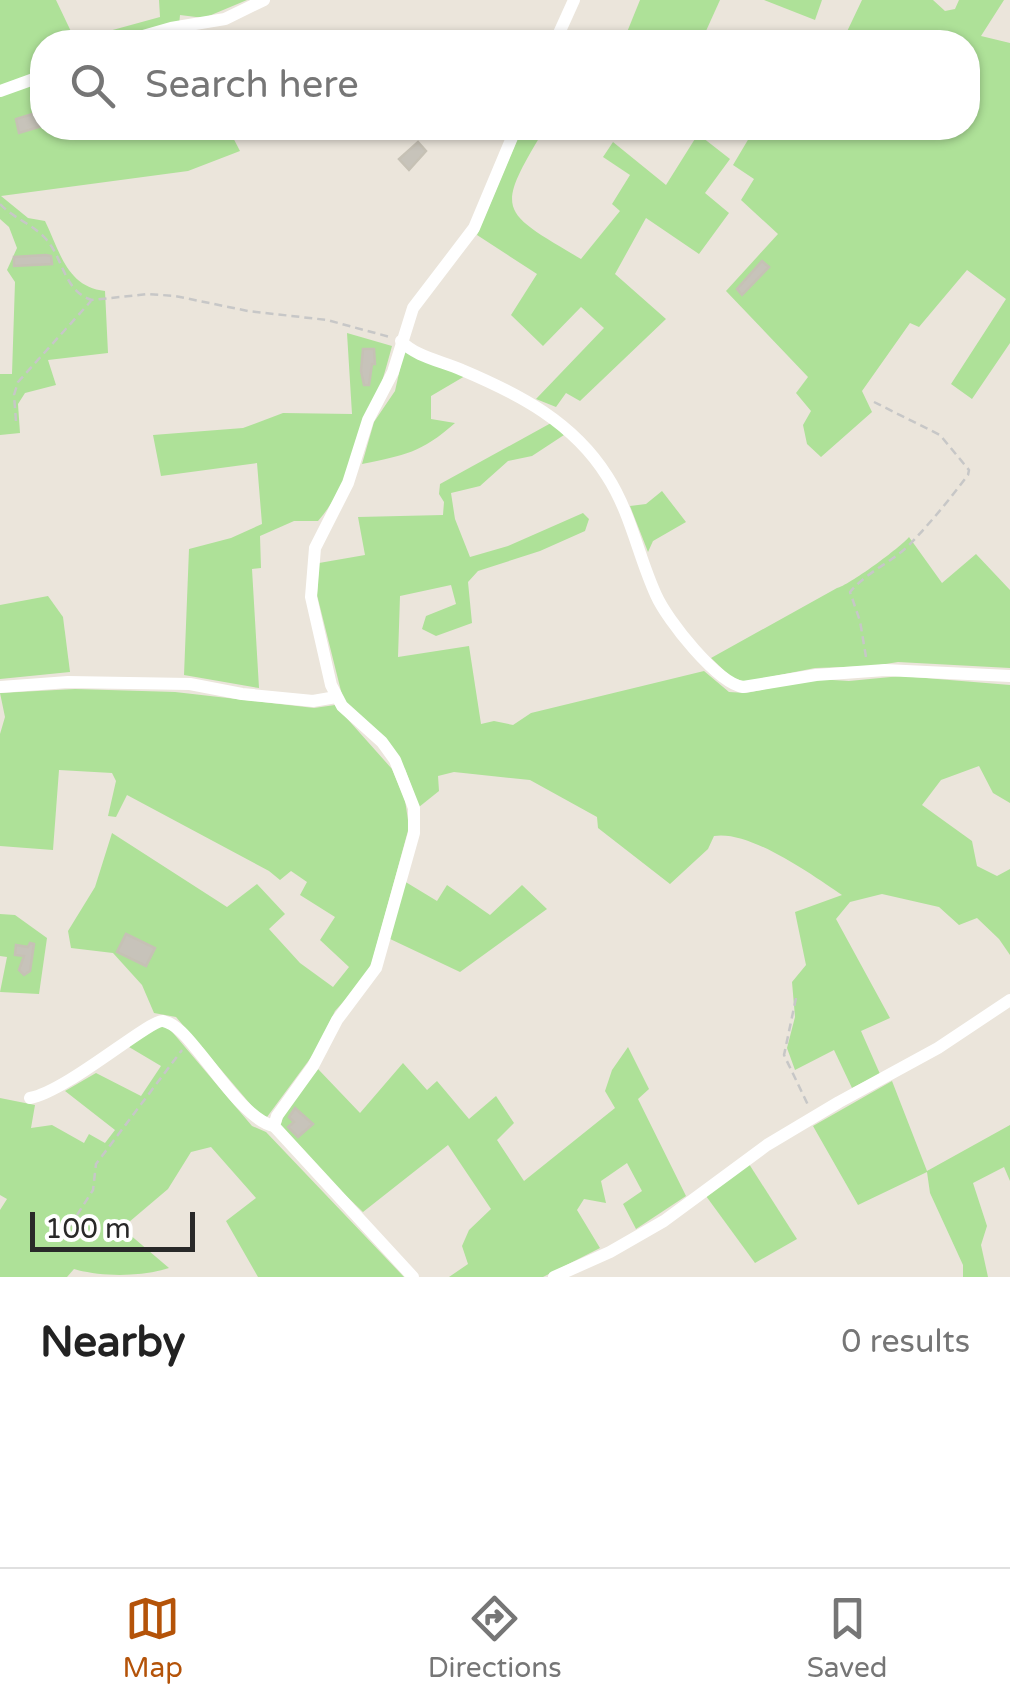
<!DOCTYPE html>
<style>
body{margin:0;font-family:"Varela Round",sans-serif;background:#f2f2f2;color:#222}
.scale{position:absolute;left:30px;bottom:25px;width:165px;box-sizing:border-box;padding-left:10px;border:5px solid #292929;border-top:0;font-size:28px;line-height:35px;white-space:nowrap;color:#292929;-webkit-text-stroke:8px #fff;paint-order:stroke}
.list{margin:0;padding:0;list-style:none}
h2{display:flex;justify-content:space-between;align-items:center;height:130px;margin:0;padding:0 40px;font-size:42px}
h2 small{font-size:32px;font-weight:400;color:#767676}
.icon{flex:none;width:55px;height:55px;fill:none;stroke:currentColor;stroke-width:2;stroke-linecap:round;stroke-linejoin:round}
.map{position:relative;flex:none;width:1010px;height:1277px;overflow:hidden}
.search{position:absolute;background:#fff;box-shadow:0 2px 8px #0004;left:30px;right:30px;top:30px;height:110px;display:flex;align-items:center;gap:25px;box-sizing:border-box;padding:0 35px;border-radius:40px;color:#767676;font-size:38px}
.sheet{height:290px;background:#fff}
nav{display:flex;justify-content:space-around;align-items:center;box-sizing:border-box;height:140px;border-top:2px solid #e0e0e0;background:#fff;font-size:28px;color:#767676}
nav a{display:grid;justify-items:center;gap:5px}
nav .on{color:#b45309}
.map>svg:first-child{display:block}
.green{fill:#aee198}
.building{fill:#c7c3ba;stroke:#c6c1b5;stroke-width:2.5}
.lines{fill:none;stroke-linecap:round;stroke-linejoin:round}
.path{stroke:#c7c7c7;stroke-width:2.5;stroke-dasharray:8 5;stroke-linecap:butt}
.minor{stroke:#fff;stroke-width:12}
</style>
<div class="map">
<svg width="1010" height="1277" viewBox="0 0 1010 1277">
<rect width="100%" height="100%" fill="#ebe5db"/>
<g class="green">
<path d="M0 0H56L76 42H42V128H150L156 136 180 128H228L240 151 188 171 1 196 28 218 45 221C60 252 67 287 105 291L108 353 48 360 56 385 25 393 18 404 20 433 0 435V374H12L15 282 7 270 17 248 9 227 0 219Z"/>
<path d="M159 0H247L204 18 180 15 178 36 146 42H93L109 31 160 17Z"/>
<path d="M640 0H720L701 42H623Z"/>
<path d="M764 0H822L815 20Z"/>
<path d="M862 0H933L945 11 955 9 959 0H1004L981 36 1010 43V343L972 399 951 384 1006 299 967 270 919 327 910 323 862 391 872 412 821 457 807 444 803 425 811 411 796 393 808 377 726 291 778 234 741 200 754 179 733 165 755 128H968V42H842Z"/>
<path d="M522 128H545C495 212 498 210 581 259L620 211 612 204 630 175 603 157 613 142 666 185 698 134 730 159 705 193 729 213 699 254 646 218 615 274 666 319 580 401 566 393 556 407 536 399 604 328 581 307 543 346 511 315 537 274 477 235Z"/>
<path d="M347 333 392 346C377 401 356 477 318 521H294L260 536 261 568 252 569 259 688 184 675 189 549 231 538 262 524 257 463 161 476 153 435 243 428 283 413 352 414Z"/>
<path d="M404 351 465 376 431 396V419L455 423C421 453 405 455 362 464L374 422 395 391Z"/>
<path d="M551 423 564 435 532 456 508 461 480 486 451 493 455 519 470 557 508 546 583 513 589 519 585 531 540 551 478 571 468 582 472 623 436 636 422 629 426 616 456 604 451 585 400 596 398 657 469 646 481 724 494 721 513 725 531 713 704 671 729 692 746 693 816 679 849 681 901 676 1010 685V803L993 793 979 766 941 780 922 805 972 841 977 866 997 876 1010 869V955L999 939 977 918 959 925 939 907 882 894 850 902 836 919 890 1018 861 1031 880 1074 852 1088 834 1050 795 1070 787 1048 795 1017 792 982 806 965 795 912 842 895C812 875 750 830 714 836L708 849 670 884 598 828 597 817 530 780 454 772 438 776 439 791 419 807 405 769 343 699 317 595 319 563 365 555 358 517 443 515 444 502 439 494 440 484Z"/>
<path d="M662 491 686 522 653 541 648 552 630 506 646 504Z"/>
<path d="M909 537 942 583 976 554 1010 590V668L898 662 873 666 815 668 745 682 731 677 711 658 837 588C848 586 901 547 909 537Z"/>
<path d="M48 596 63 617 70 672 0 679V605Z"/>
<path d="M75 689 175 692 314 708 335 705 392 769 405 800 409 827 372 962 364 979 335 1011 315 1052 267 1117 258 1113 176 1017 154 1013 142 985 113 953 71 948 68 931 95 887 112 833 227 907 257 884 285 914 269 929 300 963 333 987 349 967 320 940 335 917 300 895 307 882 291 871 280 880 269 871 127 795 116 817 108 816 116 781 112 773 59 770 53 850 0 846V734L5 717 0 693Z"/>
<path d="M404 881 437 901 447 885 490 915 522 885 547 909 460 972 388 938Z"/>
<path d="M0 914 15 915 47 938 39 994 0 992 7 957 0 956Z"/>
<path d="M156 1026 168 1027 252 1126 266 1132 404 1277H258L226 1221 256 1198 211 1147 191 1152 168 1189 122 1228 169 1268C141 1277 101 1277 74 1269L67 1277H0V1210L7 1199 0 1195V1098L35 1105 31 1128 52 1125 84 1143 89 1134 105 1143 115 1130 65 1091 96 1073 141 1096 161 1066 129 1047 147 1030Z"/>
<path d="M628 1047 649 1089 638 1099 686 1196 636 1229 623 1204 642 1191 627 1163 601 1181 606 1203 584 1199 577 1210 600 1248 543 1277H449L468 1264 462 1246 469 1230 491 1209 448 1145 363 1212 312 1163 280 1127 285 1111 318 1069 360 1113 403 1063 427 1090 437 1081 469 1119 496 1096 514 1123 497 1140 524 1181 615 1108 605 1091 612 1070Z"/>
<path d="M892 1081 927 1171 1010 1125V1181L1004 1167 973 1183 987 1226 981 1245 988 1277H963V1265L930 1193 927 1172 858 1205 813 1126Z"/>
<path d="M749 1164 797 1239 755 1263 706 1196Z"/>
</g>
<g class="building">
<path d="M42 111V126L19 133 16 119Z"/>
<path d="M418 142 426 151 409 170 399 159Z"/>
<path d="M46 255 51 256 52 264 14 266V257Z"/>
<path d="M762 261 769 267 742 295 737 289Z"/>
<path d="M363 349H374L375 364H372L369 385H364L361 371Z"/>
<path d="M126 934 155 948 146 966 117 952Z"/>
<path d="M30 943 34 944 30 971 24 975 19 970 24 956 15 955 16 945 28 947Z"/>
<path d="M295 1108 313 1124 298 1137 288 1127 294 1122 289 1117Z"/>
</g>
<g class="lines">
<g class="path">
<path d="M0 204C13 218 32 224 45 238 64 258 63 291 92 300L148 294 175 296 248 311 327 320 390 337"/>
<path d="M16 421 14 395 18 382 91 301"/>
<path d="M866 657 860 621 850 592C866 573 888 564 906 548 929 525 949 500 968 475L969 470 940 435 874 402"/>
<path d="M796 998 784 1055 809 1107"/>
<path d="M63 1237 93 1190 96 1164 182 1050"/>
</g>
<g class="minor">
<path d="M122 42 171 28 225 19 264 0"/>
<path d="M555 42 574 0"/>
<path d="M0 91 42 76"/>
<path d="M401 341C416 357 442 361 462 370 519 394 573 422 607 476 631 513 638 556 656 595 667 620 717 683 743 687L816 675 885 670 1010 676"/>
<path d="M0 687 68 682 190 684 242 694 313 701 336 697"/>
<path d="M30 1098C66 1092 150 1019 163 1021 177 1024 189 1040 198 1051 216 1072 248 1121 274 1126"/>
<path d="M413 1277 274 1126 277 1116 313 1066 337 1020 376 968 414 833V808L395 760 382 742 342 706 331 685 311 597 315 548 348 483 368 420 393 372 413 308 474 228 516 128"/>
<path d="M554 1277 610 1252 664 1221 767 1145 839 1102 938 1048 1010 1000"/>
</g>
</g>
</svg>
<div class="scale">100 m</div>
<div class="search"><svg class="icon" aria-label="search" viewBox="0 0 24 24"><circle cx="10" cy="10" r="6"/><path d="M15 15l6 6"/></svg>Search here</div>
</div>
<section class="sheet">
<h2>Nearby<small>0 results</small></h2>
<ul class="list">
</ul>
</section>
<nav>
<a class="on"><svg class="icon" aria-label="map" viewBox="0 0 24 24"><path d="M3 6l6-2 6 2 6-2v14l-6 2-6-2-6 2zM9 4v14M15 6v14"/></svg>Map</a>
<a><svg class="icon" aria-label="directions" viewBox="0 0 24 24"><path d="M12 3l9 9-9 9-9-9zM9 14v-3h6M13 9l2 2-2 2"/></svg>Directions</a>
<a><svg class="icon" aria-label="saved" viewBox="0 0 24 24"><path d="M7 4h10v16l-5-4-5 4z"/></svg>Saved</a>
</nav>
